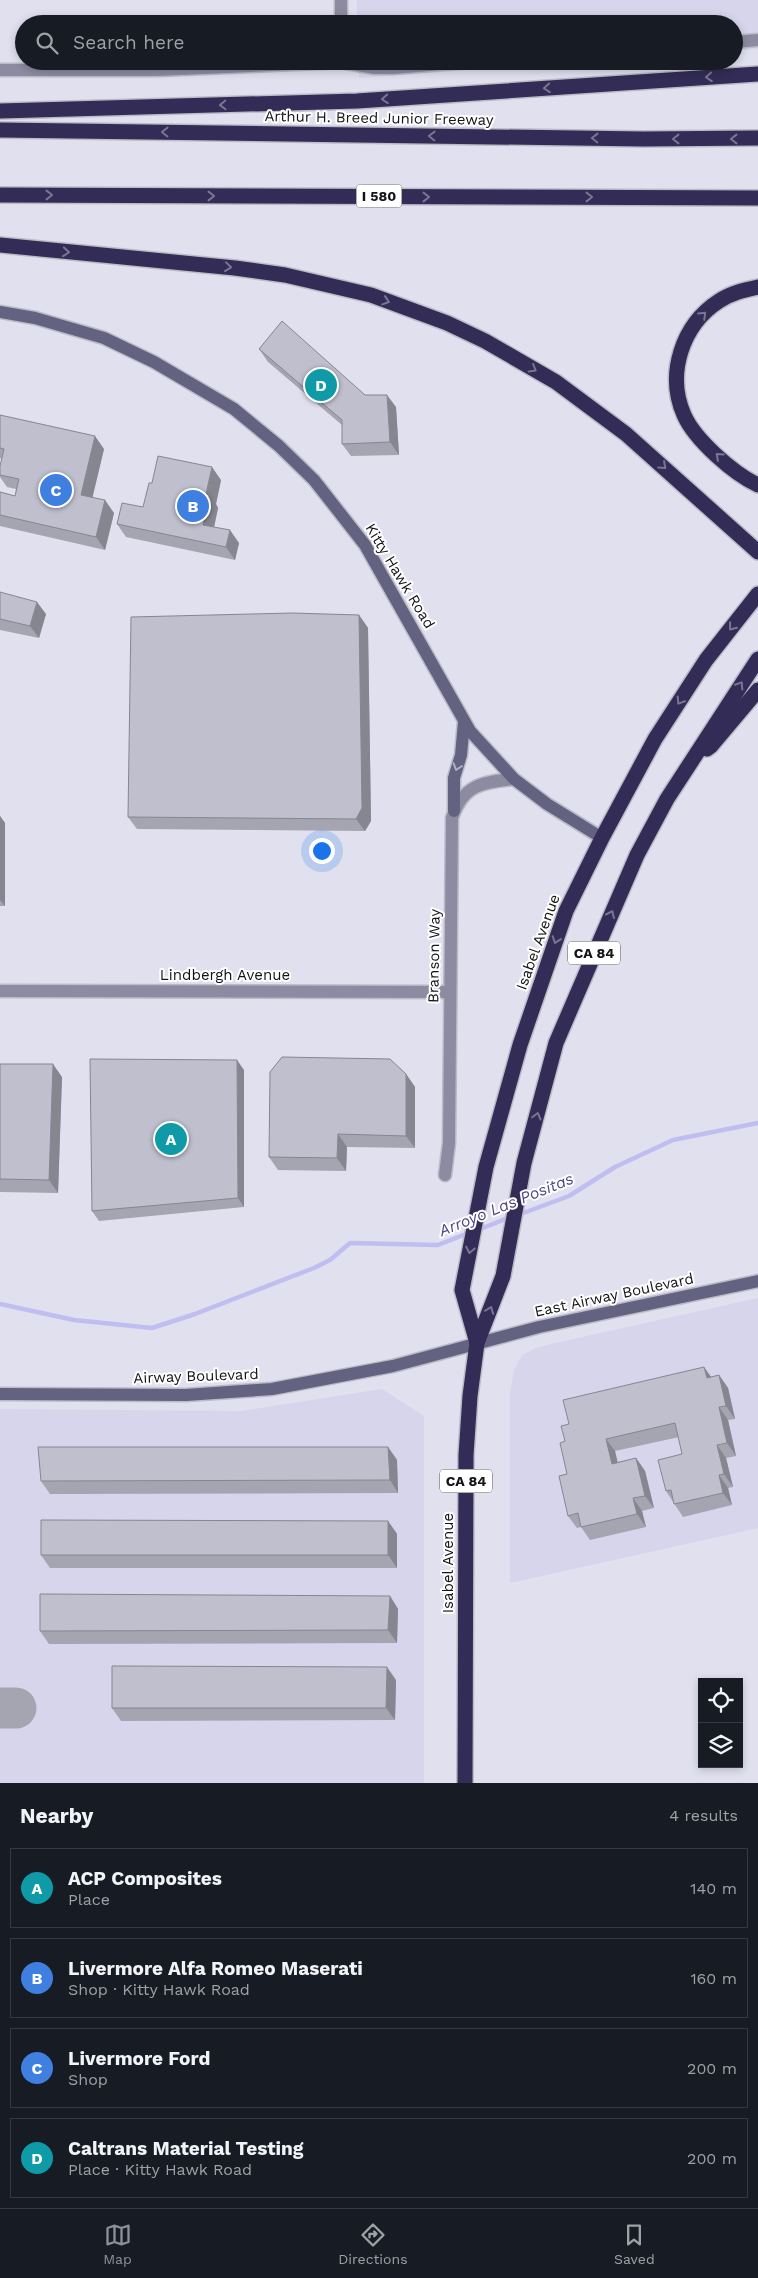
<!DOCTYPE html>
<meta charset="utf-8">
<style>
body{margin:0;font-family:"Work Sans",sans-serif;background:#242831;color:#f1f3f6}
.controls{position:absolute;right:15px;bottom:15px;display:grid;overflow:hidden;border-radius:0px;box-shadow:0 2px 8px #0003}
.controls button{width:45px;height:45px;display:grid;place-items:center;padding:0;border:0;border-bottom:1px solid #363941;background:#171b24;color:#f1f3f6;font:25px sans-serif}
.you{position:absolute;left:321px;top:850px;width:18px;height:18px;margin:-12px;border:4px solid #fff;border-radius:50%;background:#1a73e8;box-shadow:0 0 0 8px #1a73e833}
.badge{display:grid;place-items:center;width:32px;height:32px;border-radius:50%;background:#8c9099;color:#fff;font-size:16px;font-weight:700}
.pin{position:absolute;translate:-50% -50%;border:2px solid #fff;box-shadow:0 1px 5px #0006}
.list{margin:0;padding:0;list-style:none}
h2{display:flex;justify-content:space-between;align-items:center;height:65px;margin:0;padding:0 20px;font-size:21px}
h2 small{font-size:16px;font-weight:400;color:#9ea1a6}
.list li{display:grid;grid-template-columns:32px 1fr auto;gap:15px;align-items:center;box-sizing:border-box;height:80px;margin:0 10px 10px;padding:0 10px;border:1px solid #363941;border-radius:0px}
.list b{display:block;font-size:19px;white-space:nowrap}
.list p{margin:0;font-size:16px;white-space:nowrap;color:#9ea1a6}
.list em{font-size:16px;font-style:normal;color:#9ea1a6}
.icon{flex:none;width:28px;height:28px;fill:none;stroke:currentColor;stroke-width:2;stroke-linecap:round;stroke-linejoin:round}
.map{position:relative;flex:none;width:758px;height:1783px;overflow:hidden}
.search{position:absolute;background:#171b24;box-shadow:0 2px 8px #0003;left:15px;right:15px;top:15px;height:55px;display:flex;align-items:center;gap:12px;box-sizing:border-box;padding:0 18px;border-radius:28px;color:#9ea1a6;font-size:19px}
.sheet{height:425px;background:#171b24}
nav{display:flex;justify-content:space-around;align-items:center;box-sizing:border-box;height:70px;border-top:1px solid #363941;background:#171b24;font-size:14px;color:#9ea1a6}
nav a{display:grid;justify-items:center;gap:2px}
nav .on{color:#8c9099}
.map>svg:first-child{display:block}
.built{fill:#d6d5ec}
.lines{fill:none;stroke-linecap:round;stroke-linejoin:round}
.stream{stroke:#c0bdf1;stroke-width:4.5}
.taxiway{stroke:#a5a5b1;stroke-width:41}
.street-casing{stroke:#bbbbc8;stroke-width:15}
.secondary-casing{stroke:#bbbbc8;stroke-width:15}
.highway-casing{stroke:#bbbbc8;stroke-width:18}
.street{stroke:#8c8ba1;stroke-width:12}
.secondary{stroke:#646281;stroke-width:12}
.highway{stroke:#322c56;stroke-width:15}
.wall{fill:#a5a4b1}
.shaded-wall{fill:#868690}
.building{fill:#c0bfce;stroke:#868690}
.oneway{stroke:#7a7691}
.oneway2{stroke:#b2b0c0}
.labels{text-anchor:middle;stroke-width:4;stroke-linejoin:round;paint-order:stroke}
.shield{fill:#fff;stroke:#5a5a5d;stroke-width:1}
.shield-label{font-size:14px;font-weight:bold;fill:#131318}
.street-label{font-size:15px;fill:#131318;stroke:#fff}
.water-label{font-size:16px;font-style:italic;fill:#4d4484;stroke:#fff}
</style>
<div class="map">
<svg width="758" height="1783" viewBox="0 0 758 1783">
<rect width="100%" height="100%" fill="#e0e0ef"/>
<g class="built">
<path d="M357 0H758V49L734 51V24H357Z"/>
<path d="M358 61H597L359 78Z"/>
<path d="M758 1298V1528L510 1583V1393L514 1370 522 1355 536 1348 551 1344Z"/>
<path d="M382 1389 424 1416V1783H0V1409L241 1411Z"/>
</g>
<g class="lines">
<g class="stream">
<path d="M518 1215 569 1196 615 1167 673 1140 758 1123"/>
<path d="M478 1230 510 1217"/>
<path d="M0 1304 74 1320 152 1328 195 1314 314 1268 330 1260 350 1243 438 1245 471 1232"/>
</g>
<path class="taxiway" d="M0 1708H16"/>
<g class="street-casing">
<g id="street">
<path d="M341 24V0"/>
<path d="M734 42 758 40"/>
<path d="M0 70H158L341 62 375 68H393L478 61"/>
<path d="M0 991 450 992"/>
<path d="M445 1175 449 1143 452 818C463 785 482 782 514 779"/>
</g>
</g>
<g class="secondary-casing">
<g id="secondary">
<path d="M0 312 35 318 104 338 154 362 234 409 279 446 314 480 365 545 470 731 514 779 547 804 602 838"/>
<path d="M454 811V778L461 755 464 722"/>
<path d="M0 1394 186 1395 272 1389 393 1366 539 1327 758 1281"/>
</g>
</g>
<g class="highway-casing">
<g id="highway">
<path d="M0 111 357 101 758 74"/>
<path d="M0 130 643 139 758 138"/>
<path d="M0 195 758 198"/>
<path d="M0 245 235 268 285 275 371 295 447 323 485 341 556 382 626 434 758 552"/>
<path d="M758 287C744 290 731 293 719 301 682 325 666 374 684 415 695 440 734 474 758 485"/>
<path d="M707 749 711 746 758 690"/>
<path d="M477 1343 462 1290 486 1167 520 1045 566 911 602 838 655 739 706 660 758 594"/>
<path d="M465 1783 466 1455 470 1396 477 1343 503 1276 524 1163 556 1043 637 855 667 799 758 659"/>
</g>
</g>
<use href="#street" class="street"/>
<use href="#secondary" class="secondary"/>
<use href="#highway" class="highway"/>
</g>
<g class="wall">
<path d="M259 349 365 395 396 407 399 455 351 456 342 444V425L268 362Z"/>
<path d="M0 415 104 449 92 497 114 513 105 550 0 526V492L15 496 16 489 7 487 0 477V466L2 459 0 458Z"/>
<path d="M221 480 216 504 218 508 214 527 239 543 235 560 126 537 117 524 143 507 152 483Z"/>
<path d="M0 592 46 614 39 638 0 630Z"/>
<path d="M359 615 368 628 371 821 365 831 137 829 128 817Z"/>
<path d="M0 816 5 823V906H0Z"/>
<path d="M0 1064 62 1077 58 1193 0 1192Z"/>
<path d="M244 1070V1207L99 1221 92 1211Z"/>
<path d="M406 1074 415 1087V1148L347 1147 346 1171 278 1170 269 1157Z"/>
<path d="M704 1367 711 1377 719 1375 728 1388 735 1419 728 1420 736 1456 726 1458 733 1487 728 1488 732 1505 683 1517 666 1491 682 1454 679 1437 615 1451 617 1462 636 1458 645 1471 654 1508 642 1511 646 1527 590 1540 581 1527 577 1528 568 1516 567 1474 565 1441 569 1424Z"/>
<path d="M388 1447 397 1460 398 1493 50 1494 41 1481Z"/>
<path d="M388 1521 397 1534V1568H50L41 1555Z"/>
<path d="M390 1596 398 1609 397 1643 49 1644 40 1631Z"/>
<path d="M396 1680 395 1720 121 1721 112 1708Z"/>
</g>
<g class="shaded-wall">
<path d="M387 395 396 407 399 455 390 442Z"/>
<path d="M95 436 104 449 90 508 81 495Z"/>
<path d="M212 467 221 480 216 504 218 508 212 537 203 525 206 494Z"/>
<path d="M105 500 114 513 105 550 96 537Z"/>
<path d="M230 530 239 543 235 560 226 547Z"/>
<path d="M37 602 46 614 39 638 30 626Z"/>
<path d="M359 615 368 628 371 821 365 831 356 819Z"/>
<path d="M0 816 5 823V906L0 900Z"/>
<path d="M237 1060 244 1070V1207L238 1198Z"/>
<path d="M53 1064 62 1077 58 1193 49 1180Z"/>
<path d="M406 1074 415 1087V1148L406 1136Z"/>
<path d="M338 1134 347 1147 346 1171 337 1158Z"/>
<path d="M704 1367 713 1380 707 1378Z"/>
<path d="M719 1375 728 1388 735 1419 726 1406Z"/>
<path d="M719 1407 728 1420 736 1456 727 1443Z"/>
<path d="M606 1439 615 1451 621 1476 612 1464Z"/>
<path d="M717 1445 726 1458 733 1487 724 1474Z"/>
<path d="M388 1447 397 1460 398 1493 390 1480Z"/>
<path d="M636 1458 645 1471 654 1508 645 1496Z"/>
<path d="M719 1475 728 1488 732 1505 723 1493Z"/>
<path d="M633 1498 642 1511 646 1527 637 1514Z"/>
<path d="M388 1521 397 1534V1568L388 1555Z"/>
<path d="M390 1596 398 1609 397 1643 388 1630Z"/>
<path d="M387 1667 396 1680 395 1720 386 1708Z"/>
</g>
<g class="building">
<path d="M282 321 365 395H387L390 442 342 444V420L259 349Z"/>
<path d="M0 415 95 436 81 495 105 500 96 537 0 515V492L15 496 19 479 0 475V466L4 449 0 448Z"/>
<path d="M158 456 212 467 206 494 209 495 203 525 230 530 226 547 117 524 122 503 143 507 149 483H152Z"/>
<path d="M0 592 37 602 30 626 0 619Z"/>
<path d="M292 613 359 615 362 808 356 819 128 817 131 617Z"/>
<path d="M282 1057 390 1059 406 1074V1136L338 1134 337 1158 269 1157 270 1072Z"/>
<path d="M90 1059 237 1060 238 1198 92 1211Z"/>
<path d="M0 1064H53L49 1180 0 1179Z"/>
<path d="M704 1367 707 1378 719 1375 726 1406 719 1407 727 1443 717 1445 724 1474 719 1475 723 1493 674 1504 671 1490 666 1491 658 1460 682 1454 675 1423 606 1439 612 1464 636 1458 645 1496 633 1498 637 1514 581 1527 578 1513 568 1516 559 1476 567 1474 560 1443 565 1441 561 1426 569 1424 563 1400Z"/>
<path d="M38 1447H388L390 1480 41 1481Z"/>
<path d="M41 1520 388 1521V1555H41Z"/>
<path d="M40 1594 390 1596 388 1630 40 1631Z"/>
<path d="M112 1666 387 1667 386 1708H112Z"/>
</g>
<defs><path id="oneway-chevron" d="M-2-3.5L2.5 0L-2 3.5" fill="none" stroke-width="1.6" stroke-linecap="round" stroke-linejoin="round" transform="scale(1.25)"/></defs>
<g class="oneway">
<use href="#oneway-chevron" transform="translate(709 77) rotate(176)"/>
<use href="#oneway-chevron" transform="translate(547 88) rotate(176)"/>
<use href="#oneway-chevron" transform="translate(385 99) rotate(176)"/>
<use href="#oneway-chevron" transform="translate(223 105) rotate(178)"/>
<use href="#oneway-chevron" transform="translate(165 132) rotate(-179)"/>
<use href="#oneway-chevron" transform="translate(432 136) rotate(-179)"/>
<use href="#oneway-chevron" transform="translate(595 138) rotate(-179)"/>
<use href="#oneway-chevron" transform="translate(676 139) rotate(180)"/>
<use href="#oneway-chevron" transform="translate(734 139) rotate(180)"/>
<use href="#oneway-chevron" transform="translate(49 195)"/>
<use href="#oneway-chevron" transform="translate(211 196)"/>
<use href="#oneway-chevron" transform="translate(426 197)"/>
<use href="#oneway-chevron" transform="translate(589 197)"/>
<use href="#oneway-chevron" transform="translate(66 252) rotate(5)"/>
<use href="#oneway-chevron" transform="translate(228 267) rotate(6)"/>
<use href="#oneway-chevron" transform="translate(386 301) rotate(18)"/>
<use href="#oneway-chevron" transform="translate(703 315) rotate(-44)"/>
<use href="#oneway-chevron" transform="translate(533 369) rotate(31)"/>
<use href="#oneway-chevron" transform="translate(719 456) rotate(-138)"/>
<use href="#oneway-chevron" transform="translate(663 466) rotate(42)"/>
<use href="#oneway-chevron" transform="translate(732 627) rotate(128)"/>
<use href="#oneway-chevron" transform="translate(740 685) rotate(-57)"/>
<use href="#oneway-chevron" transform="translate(680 701) rotate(123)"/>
<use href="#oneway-chevron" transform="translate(611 914) rotate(-66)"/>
<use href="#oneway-chevron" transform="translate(556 940) rotate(109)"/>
<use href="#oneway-chevron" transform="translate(537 1116) rotate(-75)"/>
<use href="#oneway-chevron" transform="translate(470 1250) rotate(101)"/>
<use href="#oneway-chevron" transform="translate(490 1310) rotate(-69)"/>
</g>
<use class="oneway2" href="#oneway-chevron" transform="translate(457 767) rotate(108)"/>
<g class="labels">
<g class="shield">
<rect x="356.5" y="184.5" width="45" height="23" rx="4"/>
<rect x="568" y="941.5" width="52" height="23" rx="4"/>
<rect x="440" y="1469.5" width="52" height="23" rx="4"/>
</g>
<g class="shield-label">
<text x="379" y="201">I 580</text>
<text x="594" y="958">CA 84</text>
<text x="466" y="1486">CA 84</text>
</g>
<g class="street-label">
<text transform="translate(379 118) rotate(1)" y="5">Arthur H. Breed Junior Freeway</text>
<text transform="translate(400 576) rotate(59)" y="5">Kitty Hawk Road</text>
<text transform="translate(538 942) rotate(-70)" y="5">Isabel Avenue</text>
<text transform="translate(434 956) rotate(-89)" y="5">Branson Way</text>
<text x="225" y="980">Lindbergh Avenue</text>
<text transform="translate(614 1295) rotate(-12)" y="5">East Airway Boulevard</text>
<text transform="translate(196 1376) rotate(-2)" y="5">Airway Boulevard</text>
<text transform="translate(448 1563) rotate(-90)" y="5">Isabel Avenue</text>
</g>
<g class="water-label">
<text transform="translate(506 1204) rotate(-22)" y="6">Arroyo Las Positas</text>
</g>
</g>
</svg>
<div class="controls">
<button><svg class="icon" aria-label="locate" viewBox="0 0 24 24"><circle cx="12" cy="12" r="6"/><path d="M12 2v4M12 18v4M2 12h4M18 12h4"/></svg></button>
<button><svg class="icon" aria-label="layers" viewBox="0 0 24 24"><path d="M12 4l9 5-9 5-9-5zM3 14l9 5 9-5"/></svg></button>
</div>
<div class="you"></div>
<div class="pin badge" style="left:171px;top:1139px;background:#0f9aa8">A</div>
<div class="pin badge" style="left:193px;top:506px;background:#3f7fe0">B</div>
<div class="pin badge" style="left:56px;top:490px;background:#3f7fe0">C</div>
<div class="pin badge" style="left:321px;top:385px;background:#0f9aa8">D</div>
<div class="search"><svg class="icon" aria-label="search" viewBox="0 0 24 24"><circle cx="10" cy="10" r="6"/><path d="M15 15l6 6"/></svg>Search here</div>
</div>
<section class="sheet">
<h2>Nearby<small>4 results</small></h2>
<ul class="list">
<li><span class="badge" style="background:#0f9aa8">A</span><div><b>ACP Composites</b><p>Place</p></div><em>140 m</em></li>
<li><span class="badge" style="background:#3f7fe0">B</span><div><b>Livermore Alfa Romeo Maserati</b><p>Shop · Kitty Hawk Road</p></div><em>160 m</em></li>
<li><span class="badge" style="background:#3f7fe0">C</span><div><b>Livermore Ford</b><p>Shop</p></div><em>200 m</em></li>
<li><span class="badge" style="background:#0f9aa8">D</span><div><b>Caltrans Material Testing</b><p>Place · Kitty Hawk Road</p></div><em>200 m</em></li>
</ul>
</section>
<nav>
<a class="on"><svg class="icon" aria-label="map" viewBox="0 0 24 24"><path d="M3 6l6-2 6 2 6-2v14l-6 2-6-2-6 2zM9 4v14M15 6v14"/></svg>Map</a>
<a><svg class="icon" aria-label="directions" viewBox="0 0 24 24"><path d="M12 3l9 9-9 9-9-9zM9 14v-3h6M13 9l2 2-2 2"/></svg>Directions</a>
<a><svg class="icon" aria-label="saved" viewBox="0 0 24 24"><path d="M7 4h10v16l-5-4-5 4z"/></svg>Saved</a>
</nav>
